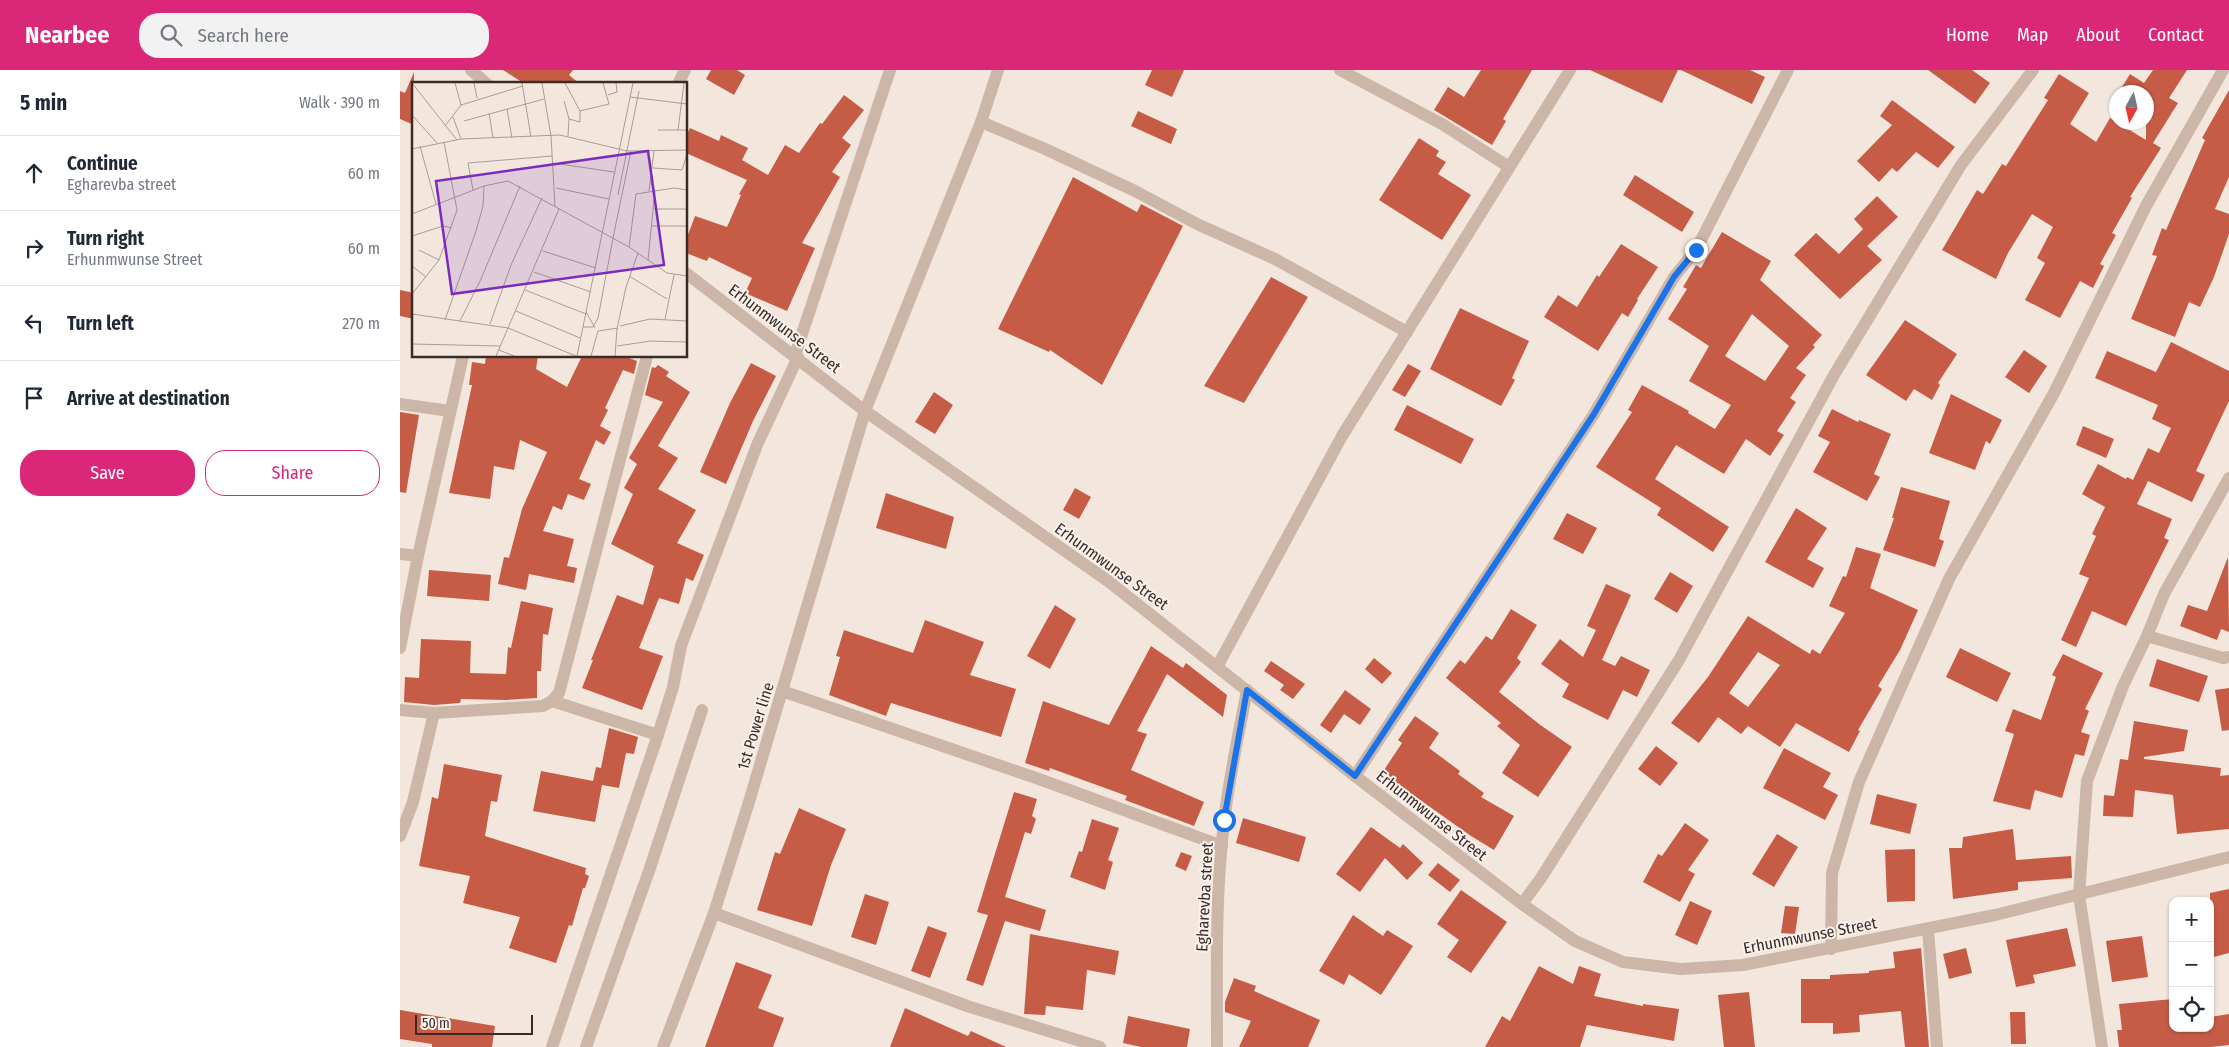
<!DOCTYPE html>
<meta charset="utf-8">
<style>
body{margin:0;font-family:"Fira Sans Condensed",sans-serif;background:#f2f2f3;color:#1f2937}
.controls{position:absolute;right:15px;bottom:15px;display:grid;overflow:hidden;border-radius:10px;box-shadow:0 1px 4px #0004}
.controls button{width:45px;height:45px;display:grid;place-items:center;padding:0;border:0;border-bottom:1px solid #e0e1e3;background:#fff;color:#1f2937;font:25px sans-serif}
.compass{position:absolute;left:1709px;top:15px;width:45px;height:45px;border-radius:50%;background:#fff;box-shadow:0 1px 4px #0004;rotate:188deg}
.scale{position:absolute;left:15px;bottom:12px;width:118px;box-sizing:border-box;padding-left:5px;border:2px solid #382c29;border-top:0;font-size:14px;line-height:18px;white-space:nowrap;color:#382c29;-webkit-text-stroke:4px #faf1ea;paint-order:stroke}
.stop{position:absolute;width:15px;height:15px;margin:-11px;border:4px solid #1a73e8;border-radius:50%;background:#fff}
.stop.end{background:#1a73e8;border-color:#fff;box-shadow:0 1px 5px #0008}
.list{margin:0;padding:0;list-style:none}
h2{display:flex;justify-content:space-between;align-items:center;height:65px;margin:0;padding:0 20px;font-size:21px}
h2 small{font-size:16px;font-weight:400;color:#747a83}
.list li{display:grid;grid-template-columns:32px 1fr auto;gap:15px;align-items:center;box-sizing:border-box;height:75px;padding:0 20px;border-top:1px solid #e0e1e3}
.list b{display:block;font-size:19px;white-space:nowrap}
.list p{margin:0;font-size:16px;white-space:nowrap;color:#747a83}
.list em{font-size:16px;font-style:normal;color:#747a83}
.actions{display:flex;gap:10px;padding:15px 20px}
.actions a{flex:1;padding:11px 0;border:1px solid #db2777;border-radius:20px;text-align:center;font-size:18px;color:#db2777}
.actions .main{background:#db2777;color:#fff}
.icon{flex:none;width:28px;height:28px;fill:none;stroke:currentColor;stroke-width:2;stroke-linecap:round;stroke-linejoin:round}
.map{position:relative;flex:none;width:1829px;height:977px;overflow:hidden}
header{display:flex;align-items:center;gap:30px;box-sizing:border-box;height:70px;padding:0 25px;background:#db2777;color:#fff}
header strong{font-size:24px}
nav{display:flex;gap:28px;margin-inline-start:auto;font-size:18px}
.search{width:350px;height:45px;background:#f2f2f3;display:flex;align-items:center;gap:12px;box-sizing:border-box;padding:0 18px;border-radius:20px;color:#747a83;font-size:19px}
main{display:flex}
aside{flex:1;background:#fff}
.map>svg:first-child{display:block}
.building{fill:#c75c46;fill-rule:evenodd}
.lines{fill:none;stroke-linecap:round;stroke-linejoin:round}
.minor{stroke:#cbb6a8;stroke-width:12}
.route{stroke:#1a73e8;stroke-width:6}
.labels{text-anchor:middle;stroke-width:4;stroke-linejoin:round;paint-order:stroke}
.street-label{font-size:16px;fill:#382c29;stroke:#faf1ea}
.inset-road{fill:none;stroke:#a89c95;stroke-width:1}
.view{fill:#7b2cbf;fill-opacity:0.15;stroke:#7b2cbf;stroke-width:2.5}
.inset-edge{fill:none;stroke:#382c29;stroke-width:2.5}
</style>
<header>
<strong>Nearbee</strong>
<div class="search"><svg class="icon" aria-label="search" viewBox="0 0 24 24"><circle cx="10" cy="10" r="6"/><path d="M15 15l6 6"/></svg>Search here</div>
<nav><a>Home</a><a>Map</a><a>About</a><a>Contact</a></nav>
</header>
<main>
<aside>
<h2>5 min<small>Walk · 390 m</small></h2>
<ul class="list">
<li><svg class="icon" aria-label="ahead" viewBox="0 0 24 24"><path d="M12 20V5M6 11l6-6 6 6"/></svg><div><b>Continue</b><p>Egharevba street</p></div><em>60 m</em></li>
<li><svg class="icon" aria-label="right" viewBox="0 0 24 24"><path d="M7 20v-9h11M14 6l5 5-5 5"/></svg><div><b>Turn right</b><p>Erhunmwunse Street</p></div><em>60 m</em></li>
<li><svg class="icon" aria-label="left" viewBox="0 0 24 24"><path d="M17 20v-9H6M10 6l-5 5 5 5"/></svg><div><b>Turn left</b></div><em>270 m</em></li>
<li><svg class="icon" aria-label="arrive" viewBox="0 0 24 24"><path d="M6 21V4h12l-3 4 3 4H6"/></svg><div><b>Arrive at destination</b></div></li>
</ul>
<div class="actions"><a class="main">Save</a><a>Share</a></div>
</aside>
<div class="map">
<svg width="1829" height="977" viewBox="0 0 1829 977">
<rect width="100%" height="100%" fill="#f3e7dd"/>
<g class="building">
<path d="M103 0H173L169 5 180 14H125Z"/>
<path d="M311 0H337L345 5 334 25 306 9Z"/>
<path d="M752 0H784L772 27 745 15Z"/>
<path d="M1081 0H1132L1103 49 1106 51 1092 75 1034 40 1048 17 1064 27Z"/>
<path d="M1190 0H1278L1262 33Z"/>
<path d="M1281 0H1350L1365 7 1352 34Z"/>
<path d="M1528 0H1572L1590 13 1575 34Z"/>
<path d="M1753 0H1787L1769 28 1778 33 1753 73 1761 78 1730 127 1732 128 1712 163 1716 165 1700 194 1704 196 1693 218 1680 211 1660 248 1625 230 1645 193 1637 188 1653 157 1632 144 1608 183 1596 209 1542 180 1577 120 1583 124 1602 94 1606 96 1648 30 1644 28 1659 4 1689 23 1670 54 1696 72 1710 48 1746 70V22H1719L1730 4 1744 13Z"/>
<path d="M14 2V55L0 49V21L5 23Z"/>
<path d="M1829 20V107L1815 139 1829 144V164L1814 207 1800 237 1789 232 1775 267 1731 249 1757 186 1752 185 1762 158 1766 160 1805 70 1802 68Z"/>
<path d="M444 25 464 40 442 68 451 75 432 102 440 107 402 173 415 178 387 241 345 223 352 208 309 187 307 191 286 183V170L295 146 327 157 341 125 339 124 347 110 286 83V66L290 58 319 71 321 65 348 78 342 90 368 105 385 75 399 83 420 53 422 54Z"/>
<path d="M1492 30 1555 77 1538 98 1516 82 1497 102 1492 98 1479 112 1457 91 1492 55 1480 46Z"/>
<path d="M738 41 777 59 771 74 731 56Z"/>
<path d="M1019 68 1039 81 1036 86 1046 92 1038 104 1071 125 1042 170 979 130Z"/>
<path d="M1235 105 1294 142 1282 162 1223 125Z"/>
<path d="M673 107 737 142 741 134 783 156 702 315 650 280 649 282 598 259Z"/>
<path d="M1477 126 1498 147 1467 176 1482 190 1440 229 1394 185 1416 163 1439 184 1463 159 1454 149Z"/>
<path d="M1322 162 1371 191 1360 210 1422 265 1413 275 1415 277 1396 298 1406 305 1390 328 1396 332 1377 361 1384 365 1370 386 1346 369 1324 404 1276 375 1255 409 1329 457 1313 482 1257 445 1261 438 1196 397 1232 342 1228 340 1242 315 1289 341 1288 343 1315 359 1331 335 1289 311 1309 276 1268 249 1287 219 1283 217 1296 195 1301 198ZM1352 244 1389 276 1365 311 1325 286Z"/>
<path d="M1221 174 1258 197 1237 229 1238 230 1228 247 1222 243 1198 281 1144 247 1158 225 1177 237 1197 205 1199 207Z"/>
<path d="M871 207 908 227 844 333 804 316Z"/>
<path d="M0 220 14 223V249L0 246Z"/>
<path d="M1060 238 1129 271 1112 308 1115 310 1101 336 1030 299Z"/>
<path d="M1505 250 1557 284 1538 313 1540 315 1532 330 1514 319 1506 331 1466 305Z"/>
<path d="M1771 272 1829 301V331L1796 401 1805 405 1792 432 1748 411 1737 434 1772 449 1764 468 1769 470 1726 556 1692 541 1676 577 1661 570 1689 508 1679 504 1696 466 1692 464 1705 437 1682 424 1698 394 1726 409 1727 407 1733 410 1748 378 1759 383 1771 358 1752 349 1758 335 1695 308 1707 281 1756 302Z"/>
<path d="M1624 280 1647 296 1629 323 1605 307Z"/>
<path d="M86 286H138L136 299 167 317 182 286H230L229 288 237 291 234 304 223 300 205 338 208 340 200 356 211 362 204 375 196 370 179 409 191 414 184 430 168 424 162 440 153 436 143 461 174 469 167 496 177 498 174 513 129 504 126 520 98 514 104 487 109 488 122 439 147 382 120 370 114 400 94 396 90 429 49 423 72 315H69L72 292 85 294Z"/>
<path d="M351 293 376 306 353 351 326 414 300 402 330 333Z"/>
<path d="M1008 294 1021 301 1005 327 992 320Z"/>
<path d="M258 295 269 302 266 306 290 322 258 376 278 388 258 419 296 440 277 473 304 485 293 511 286 508 279 534 259 528 239 578 263 586 242 640 182 618 193 590H191L217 525 243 535 254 496 211 474 233 424 224 418 237 394 229 388 263 332 245 325 252 297 255 298Z"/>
<path d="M534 322 553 335 535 364 515 352Z"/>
<path d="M1551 324 1602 350 1590 374 1586 371 1575 400 1529 383Z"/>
<path d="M1007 335 1074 369 1061 394 994 360Z"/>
<path d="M1432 339 1458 352 1459 350 1491 364 1474 404 1480 407 1467 431 1413 402 1430 372 1418 366Z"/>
<path d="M0 342 19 345 6 423 0 422Z"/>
<path d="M1683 356 1714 369 1706 388 1676 375Z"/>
<path d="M1501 417 1550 431 1539 469 1544 471 1535 497 1483 480 1494 448H1492Z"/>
<path d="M675 418 691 427 679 449 663 440Z"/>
<path d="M486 423 554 447 546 479 476 458Z"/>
<path d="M1396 438 1427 458 1407 489 1424 498 1413 518 1365 492Z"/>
<path d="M1167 443 1197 458 1183 484 1153 469Z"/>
<path d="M1456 477 1481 484 1470 518 1518 540 1500 580 1478 616 1482 619 1458 660 1460 661 1449 682 1396 653 1380 677 1348 656 1341 664 1318 647 1299 673 1271 653 1308 607 1348 546 1410 584 1412 579 1420 584 1445 543 1429 536 1443 506 1446 507ZM1358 582 1380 595 1348 637 1329 623Z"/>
<path d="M1828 487 1829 562 1821 559 1817 570 1780 556 1788 535 1807 541Z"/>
<path d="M29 500 91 505 89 531 27 526Z"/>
<path d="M1270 502 1293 516 1277 543 1254 529Z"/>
<path d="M1206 514 1231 525 1202 590 1215 596 1221 586 1250 600 1237 627 1223 620 1208 650 1162 627 1169 614 1141 594 1160 569 1183 587 1196 560 1187 556Z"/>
<path d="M121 531 153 538 148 565 143 564 141 601H137V628L106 630 61 629 60 633 34 635 4 632 5 607 19 608 21 569 71 571 70 603 106 604 108 577 111 578Z"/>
<path d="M655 535 676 549 650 599 627 586Z"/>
<path d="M1111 539 1137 555 1117 588 1121 592 1099 622 1139 654 1172 677 1138 727 1102 703 1120 675 1097 656 1101 653 1046 608 1060 590 1065 594 1086 566 1092 570Z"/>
<path d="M525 550 584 572 570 605 616 619 601 667 491 633 486 646 429 625 440 587 436 586 444 560 513 583Z"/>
<path d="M751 576 783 598 786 593 827 625 823 647 767 604 737 661 747 664 731 700 804 732 794 756 725 730 727 726 650 698 649 701 625 693 643 631 709 655Z"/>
<path d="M1560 578 1611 603 1597 632 1546 607Z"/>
<path d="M1663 584 1703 603 1685 639 1689 641 1681 662 1690 665 1684 686 1675 684 1662 728 1635 720 1630 740 1593 731 1614 664 1605 661 1613 639 1641 650 1656 607 1652 605Z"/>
<path d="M974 588 992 603 982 614 965 599Z"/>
<path d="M1757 589 1808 606 1799 632 1749 616Z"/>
<path d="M871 591 905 614 893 629 880 620 884 615 864 601Z"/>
<path d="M1829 618V660L1822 661 1815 620Z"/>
<path d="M945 620 971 639 960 655 944 644 931 663 920 655Z"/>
<path d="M1015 646 1039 663 1029 678 1060 701 1058 704 1084 723 1081 727 1114 746 1094 780 1071 766 982 703 1002 673 998 670Z"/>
<path d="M1734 651 1788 660 1784 681 1744 687V689L1821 698 1820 706 1829 705V759L1777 764 1773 725 1735 720 1733 747 1703 746 1704 725 1714 726 1720 689 1728 690Z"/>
<path d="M209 658 238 667 234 684 226 683 219 718 202 715 195 752 133 741 141 701 193 711 196 697 201 698Z"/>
<path d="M1256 676 1278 693 1260 716 1238 699Z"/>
<path d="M1384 678 1431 703 1423 717 1438 725 1425 750 1363 718Z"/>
<path d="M44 694 102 705 97 732 91 731 85 766 186 798 185 804 189 806 185 818H183L172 856 169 855 156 893 109 878 120 847 63 833 70 806 19 796 32 727 38 729Z"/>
<path d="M614 722 637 729 632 746 636 749 631 764 625 762 605 827 646 840 640 861 605 851 583 916 566 910 588 845 577 842Z"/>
<path d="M1477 724 1517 734 1510 764 1470 754Z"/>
<path d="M399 738 446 759 431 795 412 856 357 840 375 782 380 784Z"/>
<path d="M843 748 906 767 899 792 836 773Z"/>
<path d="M692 749 719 758 708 790 713 792 705 820 670 807 679 781 682 782Z"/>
<path d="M1285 753 1309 770 1288 800 1295 804 1280 832 1243 812 1258 784 1262 786Z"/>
<path d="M971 757 1000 778 1003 774 1023 793 1007 810 985 788 960 822 936 804Z"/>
<path d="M1613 759 1616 790 1671 786 1672 808 1618 812V820L1553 829 1549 778H1562L1563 767Z"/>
<path d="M1377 764 1398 777 1374 817 1352 804Z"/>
<path d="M1515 779V831L1487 832 1485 780Z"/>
<path d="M781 782 792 786 786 801 775 796Z"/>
<path d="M1038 793 1060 810 1050 822 1028 805Z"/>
<path d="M1829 819V883L1810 888V823Z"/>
<path d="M1061 820 1107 852 1071 903 1047 887 1059 870 1037 854Z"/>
<path d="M465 824 489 832 476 875 451 867Z"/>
<path d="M1290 831 1312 841 1297 875 1275 865Z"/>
<path d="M1385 836 1399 837 1395 864 1381 863Z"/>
<path d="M953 845 983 866 987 860 1013 876 981 925 949 904 944 915 919 901Z"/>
<path d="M528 856 547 863 530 908 511 901Z"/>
<path d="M1667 858 1676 896 1633 905 1635 913 1616 917 1606 870Z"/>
<path d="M630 864 719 881 715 905 687 900 683 940 646 936 645 945 624 944Z"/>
<path d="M1742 866 1748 907 1712 912 1706 871Z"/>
<path d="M1521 878 1529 977H1505L1501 941 1459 945 1460 962 1433 964V953H1401V909H1430V905L1469 903V901L1495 898 1493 882Z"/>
<path d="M1566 878 1572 903 1549 909 1543 884Z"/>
<path d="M336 892 372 905 358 938 384 948 373 977H305Z"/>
<path d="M1139 896 1173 914 1179 896 1201 904 1194 926 1243 936V934L1279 939 1274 971 1187 955 1180 977H1085L1102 946 1110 951Z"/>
<path d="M834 908 856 916 854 921 920 950 908 977H839L851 951 825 942V932Z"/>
<path d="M1349 922 1355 977H1324L1318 925Z"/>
<path d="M1773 929V958H1810V947L1829 944V975L1811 977H1719L1717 960H1722L1719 934Z"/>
<path d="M505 938 568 966 571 961 606 977H490Z"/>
<path d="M0 940 95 956 92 977H32V974L0 969Z"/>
<path d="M1610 942H1625L1626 974H1611Z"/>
<path d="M728 946 790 959 787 977H741L723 973Z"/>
</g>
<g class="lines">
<g class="minor">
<path d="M71 0 87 14"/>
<path d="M940 0 1042 54 1109 97"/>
<path d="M278 14 285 0"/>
<path d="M581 52 643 78 735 121 797 154 875 189 1007 262"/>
<path d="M286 203 465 341 708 511 955 706 1122 834 1175 871 1223 892 1281 899 1343 895 1595 845 1829 787"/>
<path d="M395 285 490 0"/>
<path d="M0 334 50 341"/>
<path d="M0 484 18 486"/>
<path d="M1747 566 1823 588 1829 587"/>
<path d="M0 578 18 486 63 286"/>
<path d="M817 597 942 366 1170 0"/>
<path d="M382 621 639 709 822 776"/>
<path d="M152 631 258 665"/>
<path d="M0 640 34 643 143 636 152 631 159 623 247 286"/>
<path d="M955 706 1194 344 1274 207 1296 180 1388 0"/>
<path d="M0 766 13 732 34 643"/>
<path d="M1122 834 1141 808 1279 590 1434 305 1561 95 1633 0"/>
<path d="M314 843 570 937 700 977"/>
<path d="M1528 859 1537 977"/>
<path d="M1431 879 1432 803 1459 712 1549 509 1654 323 1746 136 1823 0"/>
<path d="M152 977 258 665 273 617 281 576 357 375 398 287"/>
<path d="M186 977 249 801 302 640"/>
<path d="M263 977 314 843 349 732 465 341 581 52 598 0"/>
<path d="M817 977C817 902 815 826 824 752 829 707 839 663 847 620"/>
<path d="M1702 977 1679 825 1687 711 1723 616 1747 566 1764 524 1829 408"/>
</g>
</g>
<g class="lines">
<path class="route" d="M824 750 847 620 955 706 1194 344 1274 207 1296 180"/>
</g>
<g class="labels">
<g class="street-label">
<text transform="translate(385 258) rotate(37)" y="6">Erhunmwunse Street</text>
<text transform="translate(712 496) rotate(36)" y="6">Erhunmwunse Street</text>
<text transform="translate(355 656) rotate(-73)" y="6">1st Power line</text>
<text transform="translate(1032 745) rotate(38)" y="6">Erhunmwunse Street</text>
<text transform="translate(804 827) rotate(-87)" y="6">Egharevba street</text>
<text transform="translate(1410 865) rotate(-11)" y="6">Erhunmwunse Street</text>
</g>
</g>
<g transform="translate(12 12)">
<rect width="275" height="275" fill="#f3e7dd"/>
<path class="inset-road" d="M0 1 45 58M43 1 49 23M62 1 65 16M110 1 119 55M130 1 139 54 143 125M153 1 168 29 197 22 191 1M196 13 205 10 204 1M218 15 275 22M152 19 157 37 156 54M95 27 100 56M77 31 81 56M0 33 25 61M41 35 49 57M157 37 168 40V29M52 39 132 17M33 44 49 23 111 4M246 48H275M266 48 272 1M8 64 24 122M0 67 49 57 148 53 215 69 275 68M141 81 202 90M241 86 270 88 275 72M144 106 197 117M61 108 56 81 140 74M237 109 242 69M206 113 227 9M242 127H275M0 132 72 104 96 99 217 165 255 191 275 194M240 144H275M0 154 31 144 40 146M201 156 219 69M217 165 224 112 262 106 275 108M7 168 27 178M131 169 184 186M236 178 243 108M0 184 14 195M122 190 179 210M217 194 255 217M113 208 174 232M0 212 27 178 45 128 32 60M104 229 168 256M174 230 183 246M0 232 96 246 164 274M253 237 262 193M33 238 64 149 71 124 72 104M48 239 69 197 108 104M78 242 99 183 130 116M208 244 238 237 275 239M171 245H181L186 236 201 156M0 262 88 264M205 264 239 259 275 260M87 268 102 274M84 274 147 127M165 274 221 1M179 274 186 249 206 246M203 274 205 247 214 205 226 171"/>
<path class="view" d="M236 69 252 183 40 212 24 99Z"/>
<rect width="275" height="275" class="inset-edge"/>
</g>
</svg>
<div class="controls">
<button>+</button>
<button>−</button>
<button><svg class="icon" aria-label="locate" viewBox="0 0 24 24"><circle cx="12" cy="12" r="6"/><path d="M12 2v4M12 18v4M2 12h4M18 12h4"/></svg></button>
</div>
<svg class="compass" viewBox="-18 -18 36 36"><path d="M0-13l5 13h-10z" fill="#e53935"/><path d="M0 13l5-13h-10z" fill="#747a83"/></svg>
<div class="scale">50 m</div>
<div class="stop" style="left:824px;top:750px"></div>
<div class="stop end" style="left:1296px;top:180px"></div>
</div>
</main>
